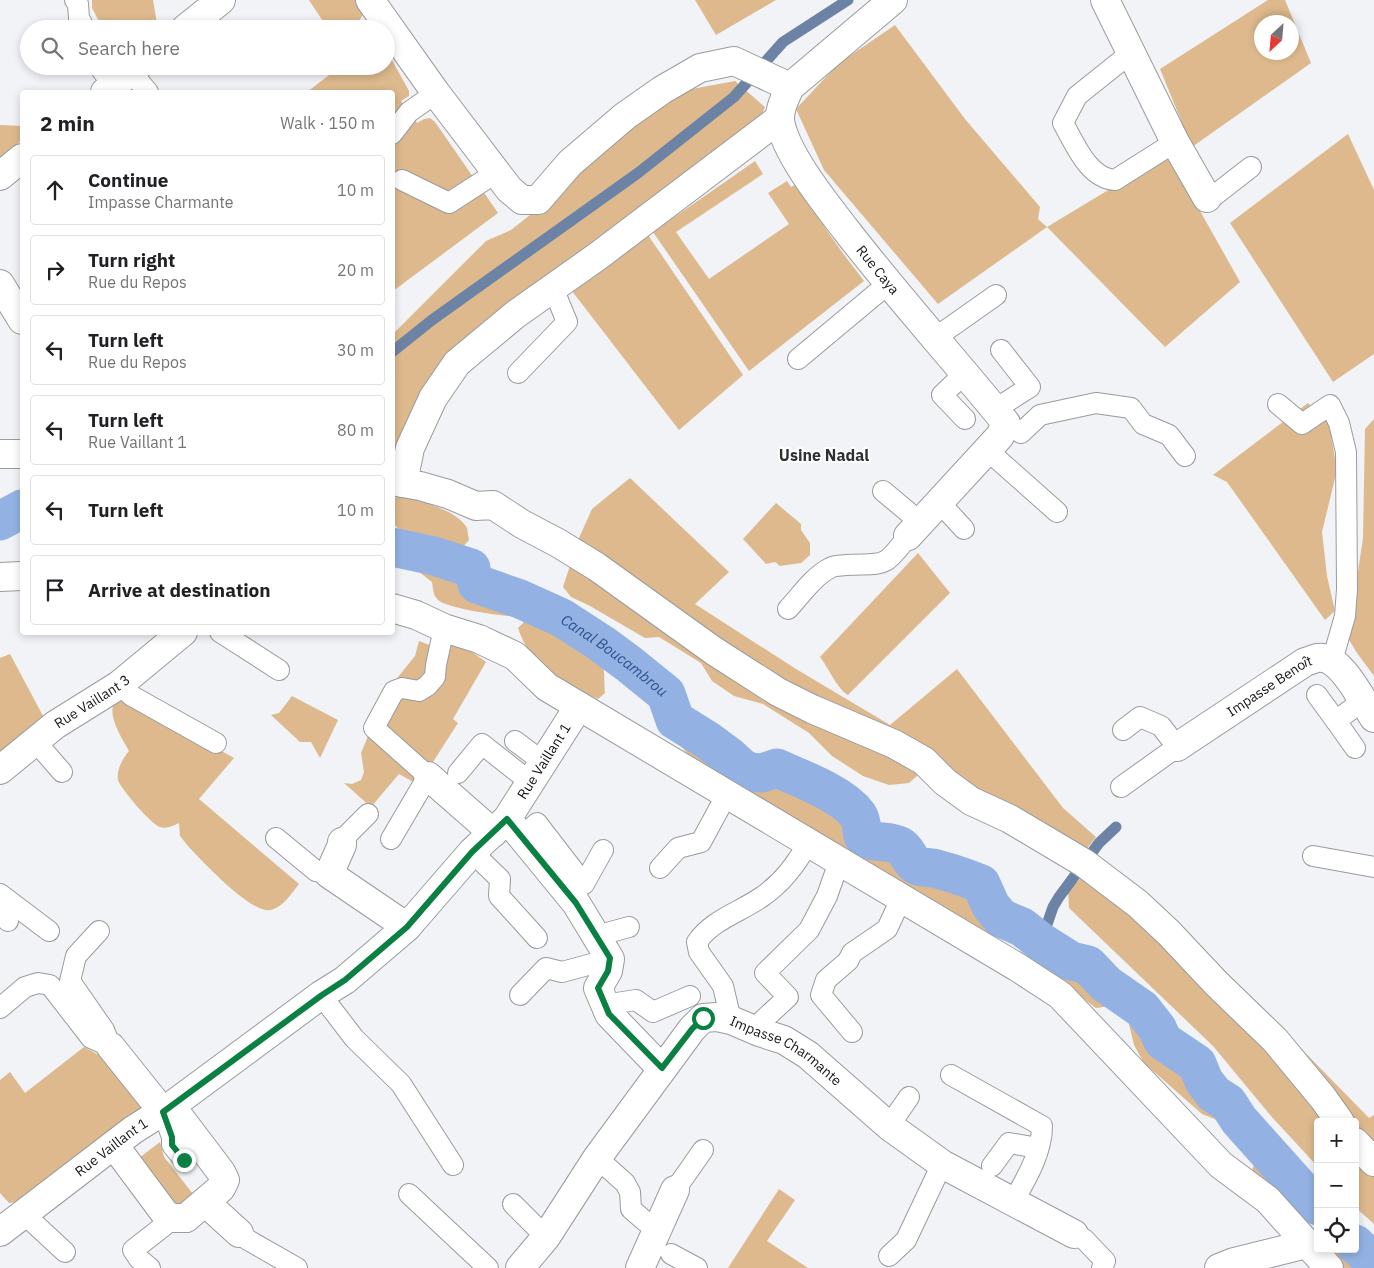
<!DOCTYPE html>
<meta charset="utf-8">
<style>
body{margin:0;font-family:"IBM Plex Sans",sans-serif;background:#f2f2f2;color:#202124}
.controls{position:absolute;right:15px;bottom:15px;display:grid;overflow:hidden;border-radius:5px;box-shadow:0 2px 8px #0003}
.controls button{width:45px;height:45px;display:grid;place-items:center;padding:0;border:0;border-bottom:1px solid #e0e0e0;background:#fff;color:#202124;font:25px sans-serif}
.compass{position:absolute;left:1254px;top:15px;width:45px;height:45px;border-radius:50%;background:#fff;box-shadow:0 2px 8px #0003;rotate:206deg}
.stop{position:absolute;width:15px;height:15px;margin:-11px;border:4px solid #0b8043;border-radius:50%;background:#fff}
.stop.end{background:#0b8043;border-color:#fff;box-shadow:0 1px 5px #0008}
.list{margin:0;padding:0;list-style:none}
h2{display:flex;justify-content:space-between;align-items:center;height:65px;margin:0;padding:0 20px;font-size:21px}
h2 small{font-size:16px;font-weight:400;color:#757577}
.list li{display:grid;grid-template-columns:32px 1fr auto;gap:15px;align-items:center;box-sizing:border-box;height:70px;margin:0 10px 10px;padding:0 10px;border:1px solid #e0e0e0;border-radius:5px}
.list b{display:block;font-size:19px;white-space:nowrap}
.list p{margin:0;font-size:16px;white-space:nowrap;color:#757577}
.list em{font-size:16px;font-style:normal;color:#757577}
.icon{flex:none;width:28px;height:28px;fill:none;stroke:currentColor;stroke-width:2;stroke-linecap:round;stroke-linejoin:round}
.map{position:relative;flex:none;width:1374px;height:1268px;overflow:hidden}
.search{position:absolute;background:#fff;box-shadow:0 2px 8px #0003;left:20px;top:20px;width:375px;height:55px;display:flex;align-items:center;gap:12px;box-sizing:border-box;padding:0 18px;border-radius:28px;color:#757577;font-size:19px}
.panel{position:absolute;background:#fff;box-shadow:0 2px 8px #0003;left:20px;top:90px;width:375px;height:545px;border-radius:5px}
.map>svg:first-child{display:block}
.green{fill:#ddb98d;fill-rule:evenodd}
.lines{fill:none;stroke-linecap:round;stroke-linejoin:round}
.stream{stroke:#6d83a6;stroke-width:11}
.canal{stroke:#93b2e3;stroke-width:39}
.service-casing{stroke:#9a9b9e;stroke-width:22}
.minor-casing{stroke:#9a9b9e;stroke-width:30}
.service{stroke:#fff;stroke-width:20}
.minor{stroke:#fff;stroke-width:28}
.route{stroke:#0b8043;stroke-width:6}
.labels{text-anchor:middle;stroke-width:4;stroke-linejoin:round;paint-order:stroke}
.street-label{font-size:14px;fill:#151617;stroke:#fff}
.water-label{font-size:15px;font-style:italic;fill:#2b518d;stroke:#fff}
.quarter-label{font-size:16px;font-weight:bold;fill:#2e3032;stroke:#fff}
</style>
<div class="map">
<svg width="1374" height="1268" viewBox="0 0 1374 1268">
<rect width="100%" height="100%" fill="#f1f3f7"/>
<g class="green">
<path d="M92 0H153L158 29H103L92 8Z"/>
<path d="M309 0H357L364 9 362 16 358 23 362 29H328Z"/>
<path d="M695 0H776L716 35Z"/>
<path d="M1268 0H1285L1311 63 1192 147 1160 69ZM1262 22H1292V52H1262Z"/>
<path d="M895 25 965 119 1040 207 1038 219 1047 227 1168 154 1240 282 1165 347 1047 227 938 304 824 170 796 109 838 64Z"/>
<path d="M386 49 409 91V96L401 101 417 123 424 119 430 118 435 122 498 213 393 291 392 92H307L341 66H386Z"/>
<path d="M735 81 765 107 761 118 478 335 408 438 393 452V334L486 241 511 230 540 207 632 124 681 91Z"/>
<path d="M0 125 22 126V140L0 157Z"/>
<path d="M1348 134 1374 190V354L1333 382 1230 223Z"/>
<path d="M755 161 763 174 676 232 709 279 789 224 768 193 787 181 791 187 795 185 842 252 864 281 749 371 653 232Z"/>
<path d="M648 235 743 375 679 430 572 291Z"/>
<path d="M1308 403 1329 424 1337 470 1322 532 1327 576 1335 611 1325 620 1227 482 1213 475Z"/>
<path d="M1374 419V676L1357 653 1348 638 1363 538 1365 429Z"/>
<path d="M630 478 729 572 695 604 796 669 890 725 957 669 1063 808 1096 837 1082 855 933 762 909 783 889 785 863 776 832 756 809 733 763 704 734 696 712 681 701 663 659 637 645 638 590 606 571 597 563 587 579 538 592 509Z"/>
<path d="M401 495C420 501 457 510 467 528 468 531 468 537 469 540L462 548 407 535 393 524V499Z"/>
<path d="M776 503 801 524V530L810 543V555L801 563 780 566 775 562 766 564 743 539Z"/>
<path d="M918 553 950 593 848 695C838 690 828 667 820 657Z"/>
<path d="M427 562C451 569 489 572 507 589 512 593 515 600 519 604L508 616C495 615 447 608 438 600 433 595 433 588 432 582L414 568Z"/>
<path d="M549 607C573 621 596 636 603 666 605 674 604 684 605 693L598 699C561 683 532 669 518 628L535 611Z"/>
<path d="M419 641 443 650 450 643 461 644 486 662 453 719 458 723 431 765 380 730 394 682 415 656Z"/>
<path d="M10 654 43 716 0 755V658Z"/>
<path d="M121 695 234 758 199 799 299 884C291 894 284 906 271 910 252 915 201 860 188 846L180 836 179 823C173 826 166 829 160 827 151 824 120 788 118 780 116 770 123 758 129 751 121 736 101 708 121 695Z"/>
<path d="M292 696 338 720 320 758 311 742H300L271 715 279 713Z"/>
<path d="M684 714 750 760 766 775 797 796 856 818 863 832 907 844 925 858 989 893 1019 916 1090 965 1110 982 1114 1003 1104 1007 1096 1008 1045 970 1024 950 977 927 757 803 688 755 674 736 677 719Z"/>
<path d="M368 736 414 770 417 784 399 774 371 807 344 783 352 784 361 780 364 772 361 753Z"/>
<path d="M1093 877 1176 926 1194 939 1369 1118 1374 1115V1224L1355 1207V1122H1318V1167L1271 1116 1213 1046 1069 908 1068 891 1080 879Z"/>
<path d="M1136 1016 1148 1028 1187 1060 1205 1079 1226 1102 1230 1110V1118L1222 1122 1202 1114 1144 1063 1134 1045 1129 1024Z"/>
<path d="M84 1047 112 1062 132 1083 142 1109 20 1202 9 1203 0 1193V1080L10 1072 25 1093Z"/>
<path d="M160 1142 164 1157 193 1194 174 1209 139 1158Z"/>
<path d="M1261 1162C1282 1168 1298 1179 1314 1193L1312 1208 1293 1207 1257 1182 1251 1172 1254 1165Z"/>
<path d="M779 1189 795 1200 767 1241 808 1268H728Z"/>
<path d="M1355 1232 1374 1257V1268H1343L1338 1262 1333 1249H1355Z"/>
</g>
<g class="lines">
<g class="stream">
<path d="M392 352 432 320 638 173 734 97 783 42 848 0"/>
<path d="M1041 942 1053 907 1059 897 1099 843 1116 827"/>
</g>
<g class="canal">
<path d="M0 521 22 509"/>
<path d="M392 547 434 556 471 568"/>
<path id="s1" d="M477 584 520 599 562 618 602 644 629 664 666 694 675 720 707 740 730 757 742 768 750 772 762 773 777 768C799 778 843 794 857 814 862 820 861 828 863 836 875 845 887 839 900 846 908 850 909 862 918 866 924 868 931 867 937 869 952 873 967 878 981 884L991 906 1001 918 1022 927 1041 942 1071 961 1088 965 1106 984 1142 1009 1157 1028 1163 1041 1197 1064 1204 1081 1214 1094 1228 1103 1239 1120 1298 1186 1318 1206"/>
<path d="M1355 1244 1374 1262"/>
</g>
<g class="service-casing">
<g id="service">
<path d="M75 0 78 4 79 18 85 29"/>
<path d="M1132 55 1122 60 1077 96 1063 123C1075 144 1088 178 1115 180L1175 142"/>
<path d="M99 66 113 86"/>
<path d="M131 72 148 92"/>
<path d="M392 134 409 112 436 93"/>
<path d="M402 180 449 203 497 172"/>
<path d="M1207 198 1215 195 1251 167"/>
<path d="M935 338 996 295"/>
<path d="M798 359 889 283"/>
<path d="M518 373 567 322 553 288"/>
<path d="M964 374 942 395 965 419"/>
<path d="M1278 404 1302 424 1330 405 1339 423 1346 452 1347 589 1345 616 1332 661"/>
<path d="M994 410 1030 387 1001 350"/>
<path d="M1006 423 1021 433 1040 415 1096 403 1131 408 1143 424 1169 435 1185 456"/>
<path d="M986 449 1057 512"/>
<path d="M883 491 920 522"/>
<path d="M939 502 964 529"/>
<path d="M788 609C801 595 814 576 830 568 835 565 841 566 846 565 884 563 883 570 908 536"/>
<path d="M220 632 279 670"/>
<path d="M119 685 132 696 216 743"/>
<path d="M1317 695 1336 721"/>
<path d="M35 741 62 772"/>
<path d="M515 741 543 762"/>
<path d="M1355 748 1336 721 1362 701"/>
<path d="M458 773 482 744 530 782"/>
<path d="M1121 787 1177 747 1161 726 1140 717 1123 730"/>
<path d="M522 837 537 823 584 884 603 850"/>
<path d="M276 838 316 871 329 874"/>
<path d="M391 839 428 776 374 728 394 691 402 688 419 691 427 686 435 677 436 665 444 628"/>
<path d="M342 842 346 836 368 814"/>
<path d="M472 852 500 879 499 896 537 938"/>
<path d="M1313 856 1374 867"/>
<path d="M660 868 678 848 701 842 727 794"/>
<path d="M0 894 49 931"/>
<path d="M0 912 8 921"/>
<path d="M99 931 76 956 70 981 104 1030 111 1047"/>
<path d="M596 936 629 927"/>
<path d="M321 995 354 1038 401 1084 453 1165"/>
<path d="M520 995 546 968 562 972 610 959"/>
<path d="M604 1005 636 1000 653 1012 690 996"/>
<path d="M0 1008 25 987 38 983 50 985 91 1038 111 1047"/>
<path d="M731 1020 723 986 699 952 697 942C713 919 741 912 763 896 782 883 797 863 808 843"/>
<path d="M759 1032 762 1021 788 997 765 973 809 930 827 896 839 862"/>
<path d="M852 1032 821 995 826 980 848 961 852 953 887 929 901 899"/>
<path d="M951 1075 1042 1126C1042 1153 1026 1179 1013 1202"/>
<path d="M163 1112 172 1137V1145L184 1160"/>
<path d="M889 1126 909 1097"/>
<path d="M597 1158 625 1183 630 1192 631 1209 646 1222 658 1227"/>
<path d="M992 1166 1009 1143 1038 1148"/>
<path d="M675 1190 703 1150"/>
<path d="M409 1194 488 1268"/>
<path d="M513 1204 546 1237"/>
<path d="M24 1214 65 1252"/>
<path d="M239 1233 248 1240 297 1268"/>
<path d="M1074 1234 1084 1239 1105 1261 1102 1268"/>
<path d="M671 1254 697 1268"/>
<path d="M889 1256 906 1240 942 1164"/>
<path d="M150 1268 139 1259 133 1250 165 1225 166 1215"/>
</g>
</g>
<g class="minor-casing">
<g id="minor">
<path d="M370 0 436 93 509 189 522 200H538L570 163 625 116 662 90 700 68 734 61 790 87"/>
<path id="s2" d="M893 0 790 87C786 96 779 109 780 120 784 152 826 204 846 230 897 296 953 358 1006 423L1000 436 908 536"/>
<path d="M1105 0 1175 142 1207 198"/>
<path d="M185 29 221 0"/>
<path d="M105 92 138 66"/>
<path d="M0 176 22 158"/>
<path d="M0 284 22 320"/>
<path d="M0 454H22"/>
<path d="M392 481 420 486 448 494 476 506 493 505 522 524 558 543 597 567 714 651 778 692 812 709 894 744 924 761 945 782 971 801 1010 819 1084 863 1138 904 1169 933 1216 983 1275 1040 1323 1098 1340 1122"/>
<path d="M403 483 410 448 433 398 457 363 516 314 598 256 779 119"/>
<path d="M0 577 22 576"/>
<path d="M392 608 416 615 444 628 479 639 515 656 547 687 1017 967 1060 995 1221 1165 1268 1200 1329 1268"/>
<path id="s3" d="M1177 747 1305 662C1309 661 1313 659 1317 658 1341 654 1362 701 1374 718"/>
<path id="s4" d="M0 770 55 725 119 685 183 632"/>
<path d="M428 776 493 833"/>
<path d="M507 819 576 903 610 959 608 971 598 988 609 1014 661 1068"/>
<path d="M342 842V845L329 874 407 927"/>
<path d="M111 1047 163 1112"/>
<path d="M1355 1142 1374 1162"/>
<path d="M114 1145 166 1215 174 1218H186L221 1188 225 1180 221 1172 171 1106"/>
<path d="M205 1202 239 1233"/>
<path id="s5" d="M0 1232 133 1130 171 1106 321 995 345 980 407 927 472 852 507 819 579 706"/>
<path id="s6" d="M520 1268 546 1237 597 1158 692 1029 703 1018 717 1017 731 1020 759 1032 784 1040 808 1055 889 1126 942 1164 1074 1234"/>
<path d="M640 1268 675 1190"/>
<path d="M1219 1268 1234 1262 1307 1244"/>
</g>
</g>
<use href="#service" class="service"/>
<use href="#minor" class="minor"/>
</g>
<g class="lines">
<path class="route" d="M184 1160 172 1145V1137L163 1112 322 995 345 980 407 927 472 852 507 819 576 903 610 958 608 971 598 988 609 1014 662 1068 692 1029 703 1018"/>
</g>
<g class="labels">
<g class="street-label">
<text dy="5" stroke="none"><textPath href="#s2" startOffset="350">Rue Caya</textPath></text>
<text dy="5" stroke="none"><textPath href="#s3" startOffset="111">Impasse Benoît</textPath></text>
<text dy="5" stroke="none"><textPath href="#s4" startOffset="115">Rue Vaillant 3</textPath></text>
<text dy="5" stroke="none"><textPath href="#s5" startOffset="725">Rue Vaillant 1</textPath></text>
<text dy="5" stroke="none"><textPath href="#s6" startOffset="402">Impasse Charmante</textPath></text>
<text dy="5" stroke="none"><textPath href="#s5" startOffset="140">Rue Vaillant 1</textPath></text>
</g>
<g class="water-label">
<text dy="5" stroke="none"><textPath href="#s1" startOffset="156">Canal Boucambrou</textPath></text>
</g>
<g class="quarter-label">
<text x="824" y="461">Usine Nadal</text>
</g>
</g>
</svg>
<div class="controls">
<button>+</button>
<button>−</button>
<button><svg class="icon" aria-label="locate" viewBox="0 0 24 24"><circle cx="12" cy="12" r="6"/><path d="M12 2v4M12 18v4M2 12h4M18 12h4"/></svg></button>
</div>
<svg class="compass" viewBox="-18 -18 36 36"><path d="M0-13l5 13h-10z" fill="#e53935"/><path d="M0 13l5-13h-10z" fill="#757577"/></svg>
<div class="stop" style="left:703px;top:1018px"></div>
<div class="stop end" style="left:184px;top:1160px"></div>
<div class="search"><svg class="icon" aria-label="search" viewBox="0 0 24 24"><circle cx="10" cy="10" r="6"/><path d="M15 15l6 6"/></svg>Search here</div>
<section class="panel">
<h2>2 min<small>Walk · 150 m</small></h2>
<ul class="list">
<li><svg class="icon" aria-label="ahead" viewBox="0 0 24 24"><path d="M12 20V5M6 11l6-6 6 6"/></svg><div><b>Continue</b><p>Impasse Charmante</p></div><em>10 m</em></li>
<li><svg class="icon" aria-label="right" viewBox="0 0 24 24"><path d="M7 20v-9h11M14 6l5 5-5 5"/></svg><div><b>Turn right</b><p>Rue du Repos</p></div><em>20 m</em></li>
<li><svg class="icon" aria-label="left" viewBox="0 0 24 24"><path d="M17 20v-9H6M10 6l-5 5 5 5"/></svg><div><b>Turn left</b><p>Rue du Repos</p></div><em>30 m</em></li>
<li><svg class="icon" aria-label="left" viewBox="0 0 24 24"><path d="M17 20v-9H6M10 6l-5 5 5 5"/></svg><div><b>Turn left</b><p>Rue Vaillant 1</p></div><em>80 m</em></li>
<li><svg class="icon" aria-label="left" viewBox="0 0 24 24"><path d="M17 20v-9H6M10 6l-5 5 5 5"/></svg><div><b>Turn left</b></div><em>10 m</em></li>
<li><svg class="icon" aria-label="arrive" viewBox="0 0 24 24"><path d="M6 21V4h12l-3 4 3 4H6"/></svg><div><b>Arrive at destination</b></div></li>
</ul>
</section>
</div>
